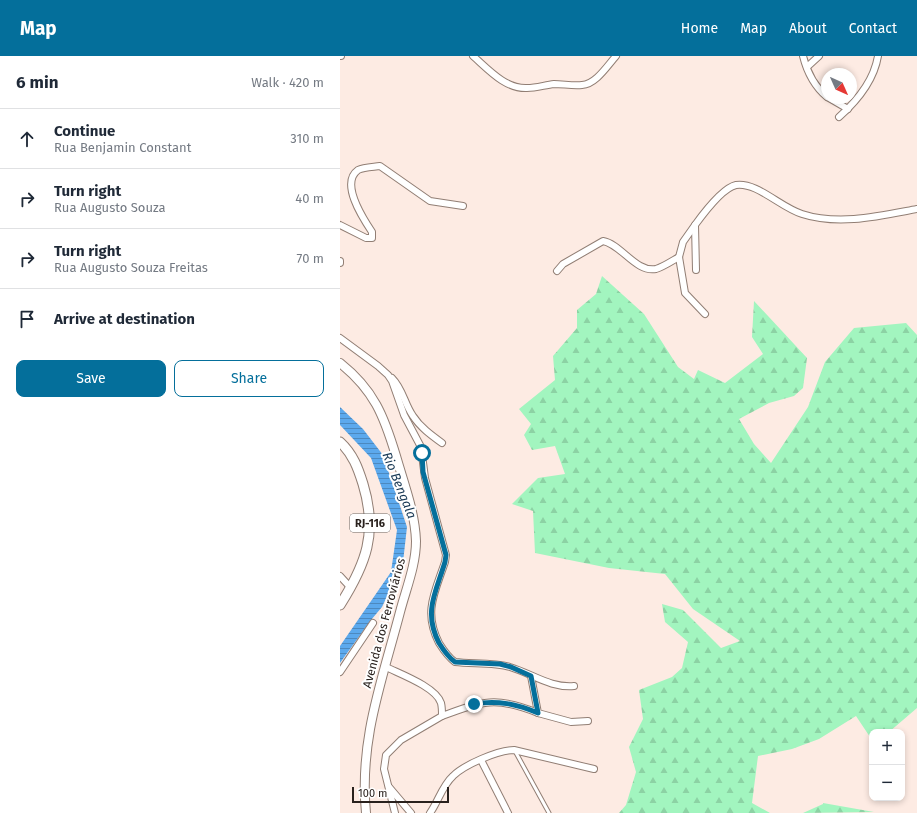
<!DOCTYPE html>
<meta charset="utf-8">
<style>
body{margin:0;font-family:"Fira Sans",sans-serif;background:#f6f6f7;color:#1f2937}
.controls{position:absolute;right:12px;bottom:12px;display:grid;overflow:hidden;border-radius:8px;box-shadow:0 2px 6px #0003}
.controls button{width:36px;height:36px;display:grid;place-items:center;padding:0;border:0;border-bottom:1px solid #e0e1e3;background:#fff;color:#1f2937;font:20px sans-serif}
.compass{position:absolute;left:481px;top:12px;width:36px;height:36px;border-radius:50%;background:#fff;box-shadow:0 2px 6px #0003;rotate:135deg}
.scale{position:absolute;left:12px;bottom:10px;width:97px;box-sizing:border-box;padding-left:4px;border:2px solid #29211d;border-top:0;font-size:11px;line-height:14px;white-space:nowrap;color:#29211d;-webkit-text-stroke:3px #fff;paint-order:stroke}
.stop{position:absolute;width:12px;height:12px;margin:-9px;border:3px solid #046f9b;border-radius:50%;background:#fff}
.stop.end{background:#046f9b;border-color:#fff;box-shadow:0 1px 4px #0008}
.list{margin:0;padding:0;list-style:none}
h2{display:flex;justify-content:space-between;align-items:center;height:52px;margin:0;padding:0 16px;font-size:17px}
h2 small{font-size:13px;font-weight:400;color:#747a83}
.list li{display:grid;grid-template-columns:26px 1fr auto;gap:12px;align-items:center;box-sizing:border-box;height:60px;padding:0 16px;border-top:1px solid #e0e1e3}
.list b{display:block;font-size:15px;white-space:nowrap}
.list p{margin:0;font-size:13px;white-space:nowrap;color:#747a83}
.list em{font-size:13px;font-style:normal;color:#747a83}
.actions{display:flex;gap:8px;padding:12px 16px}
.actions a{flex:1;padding:9px 0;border:1px solid #046f9b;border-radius:8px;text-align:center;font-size:14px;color:#046f9b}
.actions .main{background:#046f9b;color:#fff}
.icon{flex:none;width:22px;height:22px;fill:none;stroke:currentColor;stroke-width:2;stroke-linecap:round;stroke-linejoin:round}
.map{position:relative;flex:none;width:577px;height:757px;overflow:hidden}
header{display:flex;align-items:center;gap:24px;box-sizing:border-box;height:56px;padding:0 20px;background:#046f9b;color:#fff}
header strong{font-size:19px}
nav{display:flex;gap:22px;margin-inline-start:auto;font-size:14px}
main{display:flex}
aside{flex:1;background:#fff}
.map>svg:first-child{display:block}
.forest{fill:url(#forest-firs)}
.water{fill:url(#water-rules)}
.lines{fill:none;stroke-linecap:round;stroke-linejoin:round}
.service-casing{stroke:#917e74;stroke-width:5}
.minor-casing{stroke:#917e74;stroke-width:8}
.secondary-casing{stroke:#917e74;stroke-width:10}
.primary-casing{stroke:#917e74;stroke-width:11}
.service{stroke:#fff;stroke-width:3}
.minor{stroke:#fff;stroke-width:6}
.secondary{stroke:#fff;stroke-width:8}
.primary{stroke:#fff;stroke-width:9}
.route{stroke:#046f9b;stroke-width:5}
.labels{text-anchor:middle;stroke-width:4;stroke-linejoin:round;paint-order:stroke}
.shield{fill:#fff;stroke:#696461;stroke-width:1}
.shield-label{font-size:11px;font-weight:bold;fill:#29211d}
.street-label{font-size:12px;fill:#29211d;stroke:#fff}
.water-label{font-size:13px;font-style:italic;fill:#173753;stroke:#fff}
</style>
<header>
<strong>Map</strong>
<nav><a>Home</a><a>Map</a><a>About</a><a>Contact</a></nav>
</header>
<main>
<aside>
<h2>6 min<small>Walk · 420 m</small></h2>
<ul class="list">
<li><svg class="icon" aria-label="ahead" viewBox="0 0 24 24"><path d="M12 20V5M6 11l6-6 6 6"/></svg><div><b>Continue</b><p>Rua Benjamin Constant</p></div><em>310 m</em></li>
<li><svg class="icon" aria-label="right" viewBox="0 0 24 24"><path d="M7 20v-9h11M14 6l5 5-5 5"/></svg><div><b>Turn right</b><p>Rua Augusto Souza</p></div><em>40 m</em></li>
<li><svg class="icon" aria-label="right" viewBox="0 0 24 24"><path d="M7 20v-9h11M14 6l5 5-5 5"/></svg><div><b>Turn right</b><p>Rua Augusto Souza Freitas</p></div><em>70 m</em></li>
<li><svg class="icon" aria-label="arrive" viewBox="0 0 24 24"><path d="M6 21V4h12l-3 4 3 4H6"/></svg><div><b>Arrive at destination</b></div></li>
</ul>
<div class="actions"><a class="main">Save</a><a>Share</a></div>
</aside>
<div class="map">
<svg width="577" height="757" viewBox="0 0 577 757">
<defs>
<pattern id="forest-firs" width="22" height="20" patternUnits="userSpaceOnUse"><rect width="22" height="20" fill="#a2f5bf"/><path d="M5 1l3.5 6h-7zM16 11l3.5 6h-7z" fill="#8cd2a4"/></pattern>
<pattern id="water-rules" width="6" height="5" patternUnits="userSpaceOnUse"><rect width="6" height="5" fill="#5ca9ed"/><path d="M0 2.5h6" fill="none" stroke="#4c89bf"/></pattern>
</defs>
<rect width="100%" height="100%" fill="#fdebe3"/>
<g class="forest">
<path d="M262 220 304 258 338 311 354 323 358 314 385 327 423 298 412 281 414 245 467 302 463 332 454 340 429 347 399 363 414 388 431 407 468 351 485 306 514 272 566 267 577 279V652L549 676H532V684L516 660 479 683 452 693 418 700 412 747 430 757H279L286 749 296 716 289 691 303 663 299 634 332 621 342 612 348 586 325 566 322 548 343 554 381 592 400 585 353 553 325 518 269 512 195 497 193 455 172 448 198 422 225 418 215 390 192 394 184 379 191 368 179 353 215 324 213 300 237 272V254L256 238Z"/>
<path d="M483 748V747L534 756 463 757Z"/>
</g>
<path class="water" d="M0 351 23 373 43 399 67 471 63 506 42 551 31 564 0 607V590L51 516 57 474 31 402 0 369Z"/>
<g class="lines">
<g class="service-casing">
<path id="service" d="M175 695 209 757"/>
</g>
<g class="minor-casing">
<g id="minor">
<path d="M0 0H1"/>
<path d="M133 0C148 13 165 33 187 32 196 32 205 29 214 28 223 28 233 30 242 29 256 28 267 10 276 0"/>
<path d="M463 0C467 16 474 30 487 41"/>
<path d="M467 11 479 0"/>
<path d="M489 42 508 53"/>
<path d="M499 61C517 45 534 24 538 0"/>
<path d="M0 169 26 182H32V176C22 161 0 127 18 114 24 111 34 111 40 110L90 145 123 150"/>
<path d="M355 169 343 186 339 201 345 237 365 258"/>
<path d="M0 205V207"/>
<path d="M356 214 355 169C363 158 382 132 396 129 417 126 440 151 462 158 499 170 540 160 577 153"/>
<path d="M217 215 223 208 263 185C281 188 296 217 316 213 323 211 332 205 339 201"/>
<path d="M0 282 38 310 48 319 52 325 64 359 81 391 85 422 106 499 105 506C95 536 83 556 99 587 104 595 108 601 115 606 132 608 155 606 170 611 193 618 210 632 234 630"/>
<path d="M52 322C63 333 64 347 73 360 80 371 91 379 102 387"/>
<path d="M0 520 11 532"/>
<path d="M46 611C60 618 96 631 101 647 102 651 102 656 102 660L61 684 46 699 44 713 55 757"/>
<path d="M0 616 33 567"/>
<path d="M191 620 198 657 231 666 248 665"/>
<path d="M102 660C142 645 157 640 198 657"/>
<path d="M141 704 168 757"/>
<path d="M49 731 71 757"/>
<path d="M90 757C98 746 102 730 113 720 124 709 158 694 174 694L254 713"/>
</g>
</g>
<g class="secondary-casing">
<path id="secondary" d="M0 307C34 334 44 360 56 400 64 428 75 456 76 485 76 509 66 533 60 556 42 625 19 684 26 757"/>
</g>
<g class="primary-casing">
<path id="primary" d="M0 386C13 398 18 412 23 428 38 477 26 508 0 549"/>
</g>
<use href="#service" class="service"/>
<use href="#minor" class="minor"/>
<use href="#secondary" class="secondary"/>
<use href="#primary" class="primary"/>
</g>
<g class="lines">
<path class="route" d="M82 397 83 416 106 499 105 506C96 536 83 556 99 587 104 595 108 601 115 606L160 608 171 611 191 620 198 657C176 648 158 644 134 648"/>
</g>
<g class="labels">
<rect class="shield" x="10" y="458" width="40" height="18" rx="3"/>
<g class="shield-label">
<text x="30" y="471">RJ-116</text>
</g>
<g class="street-label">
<text transform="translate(44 567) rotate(-75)" y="4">Avenida dos Ferroviários</text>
</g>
<g class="water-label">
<text transform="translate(60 429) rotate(68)" y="5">Rio Bengala</text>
</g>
</g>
</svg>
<div class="controls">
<button>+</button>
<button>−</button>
</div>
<svg class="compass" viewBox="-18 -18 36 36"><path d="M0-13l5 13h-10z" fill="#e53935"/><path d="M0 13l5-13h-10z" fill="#747a83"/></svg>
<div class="scale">100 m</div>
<div class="stop" style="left:82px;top:397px"></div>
<div class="stop end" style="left:134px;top:648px"></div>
</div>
</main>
